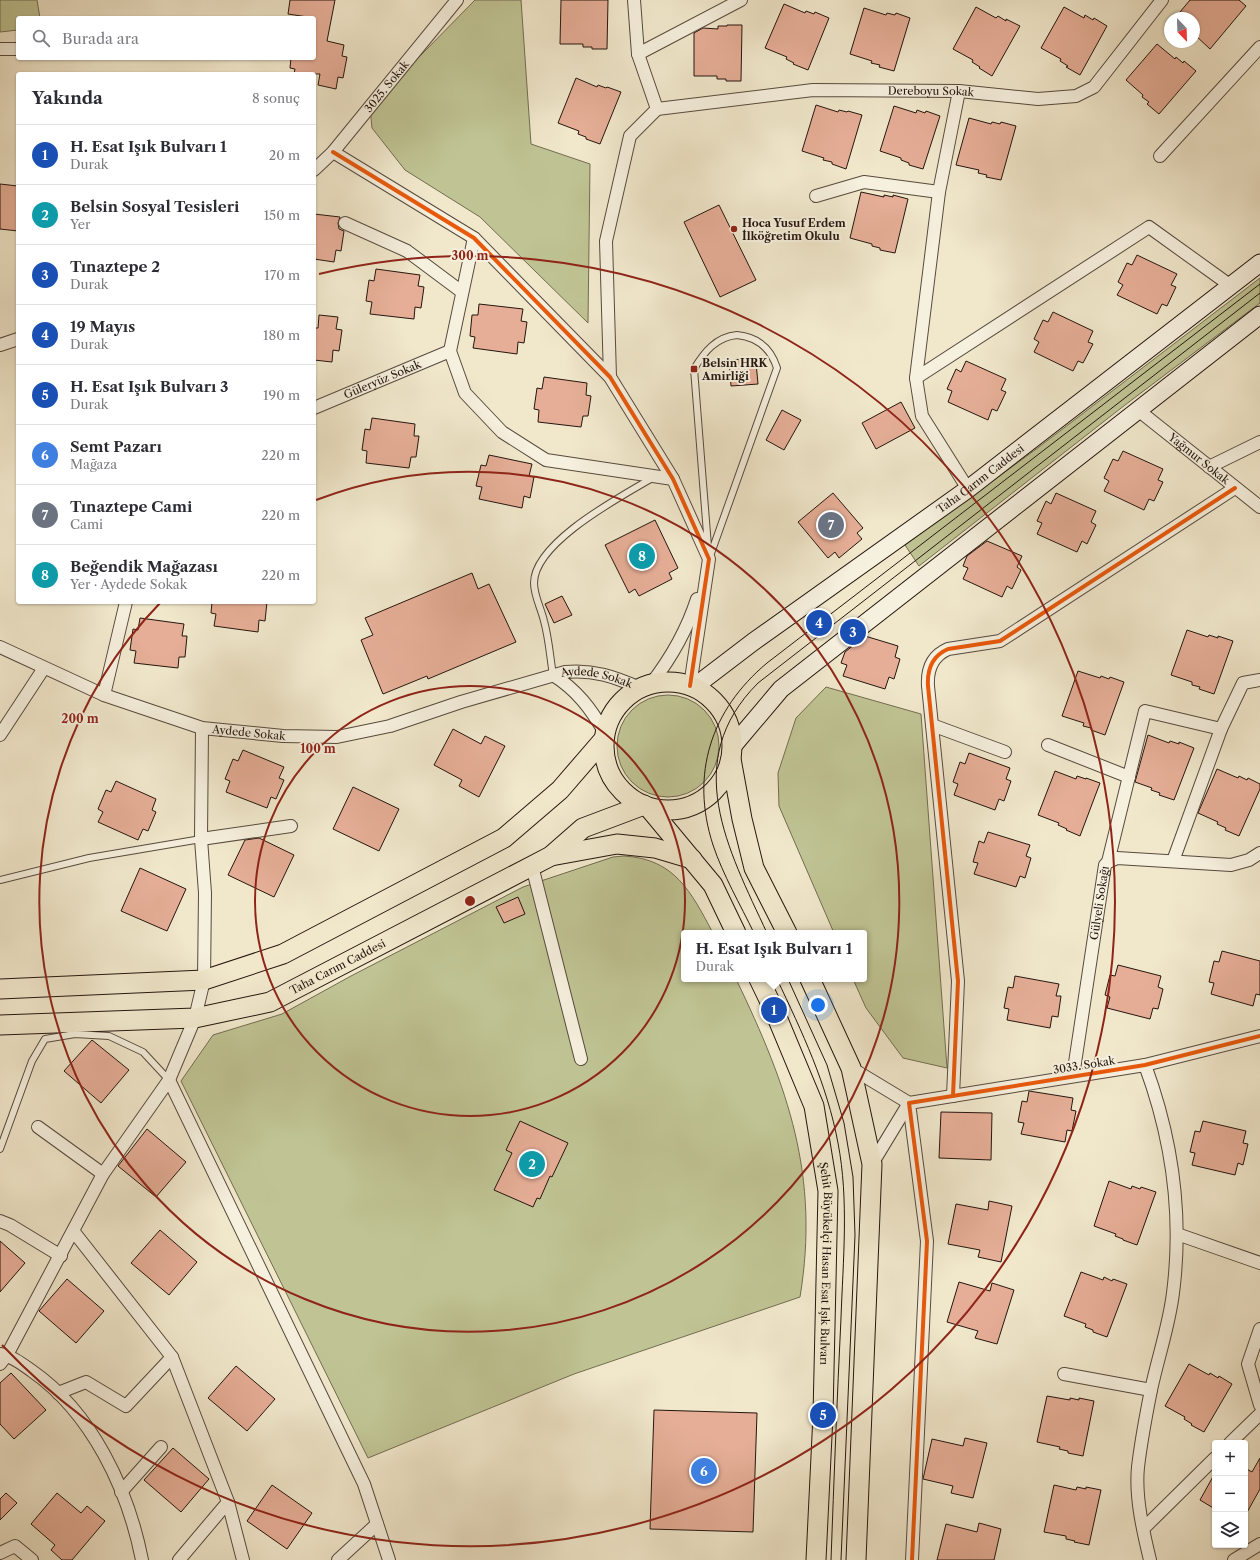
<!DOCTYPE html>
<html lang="tr">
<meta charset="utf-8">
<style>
body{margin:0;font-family:"Libre Caslon Text",serif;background:#f2f2f3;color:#2b2b33}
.controls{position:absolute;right:12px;bottom:12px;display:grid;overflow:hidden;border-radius:4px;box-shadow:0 1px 3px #0004}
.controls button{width:36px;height:36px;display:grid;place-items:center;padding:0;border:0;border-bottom:1px solid #e1e1e2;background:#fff;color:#2b2b33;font:20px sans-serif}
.compass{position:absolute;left:1164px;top:12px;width:36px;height:36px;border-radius:50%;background:#fff;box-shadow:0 1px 3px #0004;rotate:157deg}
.you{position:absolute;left:818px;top:1005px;width:14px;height:14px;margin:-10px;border:3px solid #fff;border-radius:50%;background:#1a73e8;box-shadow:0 0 0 6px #1a73e833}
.badge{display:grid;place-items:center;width:26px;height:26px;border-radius:50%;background:#8f2418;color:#fff;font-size:13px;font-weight:700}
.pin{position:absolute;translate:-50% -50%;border:2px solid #fff;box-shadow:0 1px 4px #0006}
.popup{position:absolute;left:681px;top:930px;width:186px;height:52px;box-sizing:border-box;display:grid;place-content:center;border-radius:4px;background:#fff;filter:drop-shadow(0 1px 3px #0005);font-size:13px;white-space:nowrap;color:#7c7c81}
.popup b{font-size:15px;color:#2b2b33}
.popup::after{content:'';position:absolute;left:50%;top:100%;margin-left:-8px;border:8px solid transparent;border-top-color:#fff}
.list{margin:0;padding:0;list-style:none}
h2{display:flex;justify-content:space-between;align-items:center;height:52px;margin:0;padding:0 16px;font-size:17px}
h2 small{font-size:13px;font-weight:400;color:#7c7c81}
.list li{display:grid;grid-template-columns:26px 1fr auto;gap:12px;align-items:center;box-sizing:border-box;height:60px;padding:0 16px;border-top:1px solid #e1e1e2}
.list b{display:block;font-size:15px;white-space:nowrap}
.list p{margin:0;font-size:13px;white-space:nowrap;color:#7c7c81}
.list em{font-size:13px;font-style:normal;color:#7c7c81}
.icon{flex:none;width:22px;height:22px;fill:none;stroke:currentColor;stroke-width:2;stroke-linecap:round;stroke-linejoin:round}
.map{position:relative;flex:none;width:1260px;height:1560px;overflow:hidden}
.search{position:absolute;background:#fff;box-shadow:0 1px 3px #0004;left:16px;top:16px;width:300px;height:44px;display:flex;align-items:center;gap:10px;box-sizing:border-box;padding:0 14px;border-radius:4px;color:#7c7c81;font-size:15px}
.panel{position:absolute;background:#fff;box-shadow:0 1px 3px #0004;left:16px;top:72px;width:300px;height:532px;border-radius:4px}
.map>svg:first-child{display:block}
.green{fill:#c0c494;stroke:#726c51}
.building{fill:#e6ae97;stroke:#24150e}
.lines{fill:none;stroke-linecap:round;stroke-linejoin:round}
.lane-casing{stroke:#574a3e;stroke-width:8}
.street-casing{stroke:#574a3e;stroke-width:14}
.secondary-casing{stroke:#24150e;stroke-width:19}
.primary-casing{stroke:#24150e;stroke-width:21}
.lane{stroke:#f6f0de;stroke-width:6}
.street{stroke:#f6f0de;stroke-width:12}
.secondary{stroke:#f6f0de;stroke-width:17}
.primary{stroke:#f1e8cc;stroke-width:19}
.tram{stroke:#24150e;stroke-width:1}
.cycleway-casing{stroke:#f6f0de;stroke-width:6}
.cycleway{stroke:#e8590c;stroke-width:4}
.ring{fill:none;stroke:#8f2418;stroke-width:2}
.poi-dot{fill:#8f2418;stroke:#f6f0de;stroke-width:1.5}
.labels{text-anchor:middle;stroke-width:4;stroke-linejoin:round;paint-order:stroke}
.street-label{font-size:11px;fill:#24150e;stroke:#f6f0de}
.poi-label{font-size:11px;font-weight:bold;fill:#24150e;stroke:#f6f0de;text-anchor:start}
.centre{fill:#8f2418;stroke:#f6f0de;stroke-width:2}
.ring-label{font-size:12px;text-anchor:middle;font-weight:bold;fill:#8f2418;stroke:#f6f0de;stroke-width:4;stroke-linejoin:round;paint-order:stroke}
</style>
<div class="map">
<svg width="1260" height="1560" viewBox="0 0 1260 1560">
<rect width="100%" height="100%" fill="#f1e8cc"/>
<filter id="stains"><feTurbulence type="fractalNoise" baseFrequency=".005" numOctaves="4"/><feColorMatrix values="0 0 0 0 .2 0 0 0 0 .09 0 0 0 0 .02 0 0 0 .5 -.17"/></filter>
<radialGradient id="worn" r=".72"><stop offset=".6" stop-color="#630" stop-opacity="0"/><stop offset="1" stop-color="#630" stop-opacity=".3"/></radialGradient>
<g class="green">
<path d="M0 0H37L40 18H18V30L0 32Z"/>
<path d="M475 0H521L531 144 590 164 588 323 480 217 405 170 372 128 370 107Z"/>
<path d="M1260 278V303L1125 405 919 566 905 545 1039 447Z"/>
<path d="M826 687 921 714 947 1068 903 1058 866 1008 853 979H864V933H834L779 806 778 773 796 718Z"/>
<circle cx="668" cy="746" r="51"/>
<path d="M624 856C675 859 691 892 713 933H684V979H736C788 1087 820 1176 800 1297L574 1374 368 1458 181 1081 213 1035 282 1014 351 976 523 887 613 857Z"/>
</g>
<g class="building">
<path d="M290 0H335L327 41 344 45 342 56 347 57 343 78 338 77 336 89 318 85 320 74H294L295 69 290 68 291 58H314V18L288 14Z"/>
<path d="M561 0H608L607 49H592V47H583V44H560Z"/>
<path d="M1190 0H1239L1246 6 1210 49 1194 34V18H1175Z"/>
<path d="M784 4 805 13 806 11 814 14 815 12 829 18 808 70 793 64 794 63 786 59 787 57 765 48Z"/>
<path d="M976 7 996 18 998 16 1006 21V19L1020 26 992 76 979 68 980 67 972 62 973 60 953 49Z"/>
<path d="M1064 7 1084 18 1085 15 1093 20 1094 18 1107 26 1080 75 1066 67 1068 66 1060 61 1061 59 1041 48Z"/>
<path d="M864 8 886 15 887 13 895 15 896 13 910 18 894 71 879 67 880 65 871 63 872 61 850 54Z"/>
<path d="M727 25H742L741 81H726V79H717V76H694V33L703 28 718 29V26H727Z"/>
<path d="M1157 44 1175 59 1176 57 1183 63 1184 61 1196 71 1159 114 1147 104 1149 102 1142 97 1143 95 1126 80Z"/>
<path d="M576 78 597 87 598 85 606 88 607 87 621 92 600 144 586 139V137L578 134 579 131 558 123Z"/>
<path d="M816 105 838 112 839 110 847 112 848 111 862 115 846 169 832 164V162L823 160 824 158 802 151Z"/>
<path d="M894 106 916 113 917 110 925 113 926 111 940 116 923 169 909 165V163L901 160V158L880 151Z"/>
<path d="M969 118 991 124 992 122 1000 124 1001 122 1016 126 1001 180 986 177 987 175 978 173 979 170 956 165Z"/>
<path d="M0 184 18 186V231L0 229Z"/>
<path d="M861 192 884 197V195L893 197V195L908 199 895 253 880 250V248L872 246V244L850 238Z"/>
<path d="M719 205 756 280 720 297 684 222Z"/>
<path d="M314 214 340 217 338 223 339 229 344 231 341 251 336 250 334 262 314 259Z"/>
<path d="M1137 255 1177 274 1171 285 1176 287 1167 306 1162 304 1157 314 1117 295 1123 285 1118 282 1127 263 1132 265Z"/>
<path d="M376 269 420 275 418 286 424 287 421 308 415 307 414 319 370 314 372 302 366 301 369 280 374 281Z"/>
<path d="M479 304 523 309 521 321 527 322 524 343 518 342 517 354 473 348 475 337 470 336 472 315H478Z"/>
<path d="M1053 312 1093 331 1088 342 1093 344 1083 363 1078 361 1073 371 1034 352 1039 342 1034 339 1043 320 1048 322Z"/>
<path d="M319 315 338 317 336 329 342 330 339 351 333 350 332 362 314 360V335L315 328H318Z"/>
<path d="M743 359 744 363 756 362 758 384 731 386 729 360Z"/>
<path d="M966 361 1006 379 1001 390 1006 392 997 411 992 409 988 420 948 402 952 391 947 389 956 369 961 372Z"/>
<path d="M544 377 587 383 586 395 591 396 588 416H583L581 427 538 422 539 410 534 409 537 388 542 389Z"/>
<path d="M901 402 915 428 876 449 862 423Z"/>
<path d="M782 410 801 420 784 450 766 440Z"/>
<path d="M372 418 415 424 414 436H419L416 457H411L409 468 366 463 367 451 362 450 365 429 370 430Z"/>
<path d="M1123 451 1163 469 1158 480 1163 482 1154 501 1149 499 1144 510 1104 491 1109 481 1104 478 1113 459 1118 461Z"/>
<path d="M489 455 532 464 529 476 534 477 530 498 524 496 522 508 479 499 482 487 476 486 481 465 486 466Z"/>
<path d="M833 493 863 528 857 533 862 539 839 558 835 552 828 558 798 522Z"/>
<path d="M1056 493 1096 511 1091 522 1096 525 1087 544 1082 541 1077 552 1037 534 1042 523 1037 521 1046 501 1051 504Z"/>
<path d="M655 520 678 568 669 573 672 579 639 596 635 589 629 593 605 545Z"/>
<path d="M987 541 1022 556 1017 567 1021 570 1012 589 1007 586 1002 597 963 579 968 568 963 566 967 556Z"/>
<path d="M472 573 478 589 489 584 516 642 428 679 427 676 383 694 361 640 373 635 365 618Z"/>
<path d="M562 596 572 615 554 623 545 604Z"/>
<path d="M212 602H267L265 621 259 620 258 632 214 626 216 614 211 613Z"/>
<path d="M140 618 184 624 182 636H187L185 657H179L178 668 134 663 136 651 130 650 133 629 138 630Z"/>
<path d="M1187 630 1208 637 1209 635 1218 638V636L1233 641 1214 694 1199 689 1200 687 1192 685V682L1171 675Z"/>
<path d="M865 636 898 646 895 657 900 659 894 679 889 677 885 689 843 676 847 665 841 663 845 652Z"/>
<path d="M1078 671 1100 678 1101 676 1109 679 1110 677 1124 682 1105 735 1091 730V728L1083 726 1084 723 1062 716Z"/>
<path d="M453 729 481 744 485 736 505 746 479 797 459 786 462 780 434 765Z"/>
<path d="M1148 735 1169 743 1170 741 1179 744V742L1194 748 1174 800 1159 795 1160 793 1151 790 1152 788 1135 782Z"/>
<path d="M243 750 284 767 279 778 284 780 276 799 271 797 267 808 226 792 230 781 225 779 233 759 238 761Z"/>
<path d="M969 753 1010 768 1006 779 1011 781 1004 801 999 799 995 810 954 795 958 784 953 782 960 762 965 764Z"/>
<path d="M1217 769 1238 778 1239 776 1247 780 1248 778 1260 784V789L1239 836 1225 830 1226 828 1217 824 1218 822 1198 813Z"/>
<path d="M1055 771 1076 779 1077 776 1086 779V778L1100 783 1080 836 1066 830 1067 829 1058 825 1059 823 1038 815Z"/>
<path d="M116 781 156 799 152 810 156 812 148 831 143 829 138 840 98 822 103 812 98 809 106 790 111 792Z"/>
<path d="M353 787 399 809 379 851 333 829Z"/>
<path d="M988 832 1030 845 1026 856 1031 858 1025 878 1020 876 1016 887 974 874 978 863 973 862 979 841 984 843Z"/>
<path d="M259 838 294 855 274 897 228 875 245 840Z"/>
<path d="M140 868 186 889 167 931 121 911Z"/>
<path d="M518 897 525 914 504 923 496 907Z"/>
<path d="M1222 951 1260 961V995L1256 994 1253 1006 1211 994 1214 983 1209 982 1214 961 1219 962Z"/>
<path d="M1118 965 1161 976 1158 987 1163 989 1158 1009 1153 1008 1150 1019 1107 1008 1110 997 1105 995 1110 975 1115 976Z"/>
<path d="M1015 976 1059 984 1056 996H1061L1058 1017 1052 1016 1050 1028 1007 1020 1009 1009 1004 1008 1008 987 1013 988Z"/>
<path d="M92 1040 129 1070 101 1103 64 1071Z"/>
<path d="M1029 1091 1073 1098 1071 1110 1076 1111 1072 1131 1067 1130 1065 1142 1021 1134 1024 1123 1018 1122 1022 1101 1027 1102Z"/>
<path d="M941 1112 992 1113 991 1160 939 1158Z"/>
<path d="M520 1121 568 1143 552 1177 550 1176 540 1199 537 1198 533 1207 494 1190 512 1153 506 1150Z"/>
<path d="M1203 1121 1246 1131 1243 1143 1248 1144 1243 1165 1238 1163 1235 1175 1192 1165 1195 1153 1190 1152 1195 1131 1200 1132Z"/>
<path d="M147 1129 186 1162 156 1197 118 1166Z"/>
<path d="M1109 1181 1131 1189 1132 1186 1140 1189 1141 1187 1156 1192 1137 1245 1123 1240V1239L1115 1236 1116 1234 1094 1226Z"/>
<path d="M989 1201 1012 1206 1001 1262 978 1257 980 1250 948 1244 956 1204 988 1210Z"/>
<path d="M160 1230 197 1262 169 1295 131 1263Z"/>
<path d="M0 1241 25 1263 0 1292Z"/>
<path d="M1081 1272 1103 1280 1104 1277 1112 1281 1113 1279 1127 1284 1107 1337 1093 1332V1330L1085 1327 1086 1324 1064 1316Z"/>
<path d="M67 1279 104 1311 76 1343 39 1311Z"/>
<path d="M959 1282 990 1291 992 1283 1014 1290 997 1344 975 1338 978 1331 947 1322Z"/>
<path d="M1189 1364 1209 1375 1210 1373 1218 1378 1219 1376 1232 1384 1204 1432 1191 1425 1192 1424 1184 1419 1185 1417 1165 1406Z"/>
<path d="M236 1366 275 1399 247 1431 208 1398Z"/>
<path d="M11 1373 46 1410 14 1439 0 1424V1383Z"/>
<path d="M1047 1396 1070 1400V1398L1079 1400V1398L1094 1401 1083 1456 1068 1453V1451L1059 1449 1060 1447 1037 1442Z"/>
<path d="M654 1410 757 1413 753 1532 650 1529Z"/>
<path d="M965 1438 987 1443 973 1498 951 1493 953 1486 923 1479 932 1439 963 1446Z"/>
<path d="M173 1448 209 1479 181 1512 144 1480Z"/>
<path d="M1260 1458V1489L1245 1516V1468L1252 1472Z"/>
<path d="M1215 1473V1509L1200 1500Z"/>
<path d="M272 1485 312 1513 287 1549 247 1521Z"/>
<path d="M1054 1485 1076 1490 1077 1487 1086 1489V1487L1101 1490 1089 1545 1074 1542 1075 1541 1066 1539V1536L1044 1532Z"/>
<path d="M6 1493 17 1503 0 1520V1499Z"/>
<path d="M57 1493 81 1513 87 1506 105 1521 72 1560H62L51 1550 55 1545 31 1524Z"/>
<path d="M979 1523 1001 1529 994 1560H937L946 1524 977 1532Z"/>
</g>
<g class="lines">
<g class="lane-casing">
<g id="lane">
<path d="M737 335C758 337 771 349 777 368L709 559 694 369C704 352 716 337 737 335Z"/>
<path d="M553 675C550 657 549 639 544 621 541 608 534 596 534 583 534 542 622 496 654 477"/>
<path d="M0 880 89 858 201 839"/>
<path d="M0 1149 32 1061 45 1039 75 1034 109 1036 143 1052 169 1080"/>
</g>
</g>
<g class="street-casing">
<g id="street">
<path d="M0 49H17"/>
<path d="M638 54 741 0"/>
<path d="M959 91 939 192 916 378 922 416 968 489"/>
<path id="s1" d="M657 109 813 90 959 91 1038 99 1076 96 1094 87 1162 0"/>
<path d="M333 152 474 238 610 377 673 479 709 559 690 686"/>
<path d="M1160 156 1260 47"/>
<path id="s2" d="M314 170 333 152 457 0"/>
<path d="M816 196 864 182 939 192"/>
<path d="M345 223 407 251 462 292"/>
<path d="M474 238 450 351 465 393 502 432 546 460 673 479"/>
<path d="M0 345 18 339"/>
<path d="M610 377 606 241 630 136 657 109 638 54 634 0"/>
<path d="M916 378 1149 227 1231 286"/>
<path id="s3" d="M314 408 450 351"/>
<path id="s4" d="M1138 410 1260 507"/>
<path d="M1209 467 1260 442"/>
<path id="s5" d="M0 647 104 695 202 728 283 736 337 737 390 726 461 702 565 672C593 669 615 677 640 688"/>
<path d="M553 675C577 690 591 709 605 733"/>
<path d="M651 684C671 658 687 630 697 599"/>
<path d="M104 695 126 602"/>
<path d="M932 725 1005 752"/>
<path d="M0 735 44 668"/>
<path d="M1048 745 1129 777"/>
<path d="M201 839 291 826"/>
<path d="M1173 861 1221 729"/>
<path d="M1108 862 1145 711 1221 729 1243 683 1260 680"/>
<path d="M532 866 581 1059"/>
<path d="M1145 1065C1172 1138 1183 1215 1173 1293 1169 1326 1158 1357 1151 1390 1146 1415 1141 1442 1138 1467 1135 1497 1143 1531 1150 1560"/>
<path d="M851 1068 909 1103 872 1164"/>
<path id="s6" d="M1073 1076 1105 865 1108 862 1117 858 1231 865 1249 860 1260 853"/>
<path d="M169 1080 364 1484 389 1560"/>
<path d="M953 1096 958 981 928 686C927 670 932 656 948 649L1000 641 1235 488"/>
<path d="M38 1127 103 1174"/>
<path d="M0 1221 10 1225 61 1256"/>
<path d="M74 1232 172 1357 228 1502 243 1560"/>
<path d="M1177 1234 1260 1263"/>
<path d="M1260 1329 1248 1364 1260 1405"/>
<path d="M0 1354C12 1356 22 1364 32 1371 92 1413 128 1489 142 1560"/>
<path d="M0 1364 7 1355 103 1174 169 1080 195 1018 204 980 205 893 201 839 202 728"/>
<path d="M1064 1374 1151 1390"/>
<path d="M58 1393 86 1382 126 1406 172 1357"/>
<path d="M1230 1443 1260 1414"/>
<path d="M121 1492 161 1447"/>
<path d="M1144 1528 1215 1458"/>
<path d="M0 1553 15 1546 32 1560"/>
<path d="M179 1560 228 1502"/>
<path d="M338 1560 377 1524"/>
<path d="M912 1560 927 1241 909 1103 1145 1065 1260 1036"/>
<path d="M1234 1560 1260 1544"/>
</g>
</g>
<g class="secondary-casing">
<g id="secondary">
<path id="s7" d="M694 687 753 642 968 489 1260 263"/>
<path d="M732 747 781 689 1260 315"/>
</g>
</g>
<g class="primary-casing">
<g id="primary">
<circle cx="668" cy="746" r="64"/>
<path d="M731 759 742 819 754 868 787 933"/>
<path d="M649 808 713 885 736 933"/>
<path d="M551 856 617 844 655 848 692 859"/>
<path id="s8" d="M759 979 774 1010 814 1106 828 1191 823 1415 816 1560"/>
<path d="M810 979 851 1068 872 1164 856 1560"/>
<path d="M0 989 204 980 283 954 504 838 560 790 604 739"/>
<path id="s9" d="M0 1025 195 1018 270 1002 551 856 583 828 644 805"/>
</g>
</g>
<use href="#lane" class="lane"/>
<use href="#street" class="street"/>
<use href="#secondary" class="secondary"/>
<use href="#primary" class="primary"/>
<g class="tram">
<path d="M754 933C740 904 723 875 713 845 690 774 711 710 767 663L1260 284"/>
<path d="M767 933C728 849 680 761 758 683L1260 293"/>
<path d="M777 979C802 1032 827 1084 838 1143 849 1200 843 1260 841 1318 837 1399 834 1479 831 1560"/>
<path d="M788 979 827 1065 844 1123 853 1177 855 1235 841 1560"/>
</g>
<g class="cycleway-casing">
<g id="cycleway">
<path d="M333 152 474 238 610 377 673 479 709 559 690 686"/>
<path d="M953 1096 958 981 928 686C927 670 932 656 948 649L1000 641 1235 488"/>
<path d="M912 1560 927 1241 909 1103 1145 1065 1260 1036"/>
</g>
</g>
<use href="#cycleway" class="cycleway"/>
</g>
<g class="ring">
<circle cx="470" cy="901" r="215"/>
<path d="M316 500A430 430 0 1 1 161 602"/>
<path d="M319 274A645 645 0 1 1 2 1345"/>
</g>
<g class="poi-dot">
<circle cx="734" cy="229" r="4"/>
<rect x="690" y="365" width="8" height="8" rx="2"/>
</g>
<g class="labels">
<g class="street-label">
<text dy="4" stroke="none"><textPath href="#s2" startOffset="111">3025. Sokak</textPath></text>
<text dy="4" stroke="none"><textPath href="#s1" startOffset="275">Dereboyu Sokak</textPath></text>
<text dy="4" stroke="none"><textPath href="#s3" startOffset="74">Güleryüz Sokak</textPath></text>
<text dy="4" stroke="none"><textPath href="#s4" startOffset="78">Yağmur Sokak</textPath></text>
<text dy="4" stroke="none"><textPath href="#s7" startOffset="354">Taha Carım Caddesi</textPath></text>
<text dy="4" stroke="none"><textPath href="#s5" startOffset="623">Aydede Sokak</textPath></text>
<text dy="4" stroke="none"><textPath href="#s5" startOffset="265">Aydede Sokak</textPath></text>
<text dy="4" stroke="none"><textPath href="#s6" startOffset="175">Gülyeli Sokağı</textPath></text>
<text dy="4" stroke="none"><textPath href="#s9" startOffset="348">Taha Carım Caddesi</textPath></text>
<text transform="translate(1084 1065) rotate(-9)" y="4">3033. Sokak</text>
<text dy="4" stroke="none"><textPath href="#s8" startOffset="297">Şehit Büyükelçi Hasan Esat Işık Bulvarı</textPath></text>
</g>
<g class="poi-label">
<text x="742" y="227">Hoca Yusuf Erdem<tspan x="742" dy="13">İlköğretim Okulu</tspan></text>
<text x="702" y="367">Belsin HRK<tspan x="702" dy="13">Amirliği</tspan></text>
</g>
</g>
<circle cx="470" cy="901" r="6" class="centre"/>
<g class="ring-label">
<text x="470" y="260">300 m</text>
<text x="80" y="723">200 m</text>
<text x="318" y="753">100 m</text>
</g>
<rect width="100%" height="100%" filter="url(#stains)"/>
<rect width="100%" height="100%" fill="url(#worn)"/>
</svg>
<div class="controls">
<button>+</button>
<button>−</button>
<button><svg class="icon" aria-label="layers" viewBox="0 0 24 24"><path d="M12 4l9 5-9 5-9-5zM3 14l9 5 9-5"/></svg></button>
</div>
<svg class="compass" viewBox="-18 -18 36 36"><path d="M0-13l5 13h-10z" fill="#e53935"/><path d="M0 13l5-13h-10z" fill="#7c7c81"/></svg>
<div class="you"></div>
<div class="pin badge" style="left:774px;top:1010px;background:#1a4fb4">1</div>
<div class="popup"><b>H. Esat Işık Bulvarı 1</b>Durak</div>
<div class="pin badge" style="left:532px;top:1164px;background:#0f9aa8">2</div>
<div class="pin badge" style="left:853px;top:632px;background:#1a4fb4">3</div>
<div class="pin badge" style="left:819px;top:623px;background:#1a4fb4">4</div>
<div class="pin badge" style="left:823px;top:1415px;background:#1a4fb4">5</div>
<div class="pin badge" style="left:704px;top:1471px;background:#3f7fe0">6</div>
<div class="pin badge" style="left:831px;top:525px;background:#6b7280">7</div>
<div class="pin badge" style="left:642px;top:556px;background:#0f9aa8">8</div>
<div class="search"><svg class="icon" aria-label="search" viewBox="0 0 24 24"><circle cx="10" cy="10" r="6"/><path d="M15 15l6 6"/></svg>Burada ara</div>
<section class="panel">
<h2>Yakında<small>8 sonuç</small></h2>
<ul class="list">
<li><span class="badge" style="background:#1a4fb4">1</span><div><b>H. Esat Işık Bulvarı 1</b><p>Durak</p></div><em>20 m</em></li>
<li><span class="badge" style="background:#0f9aa8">2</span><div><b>Belsin Sosyal Tesisleri</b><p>Yer</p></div><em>150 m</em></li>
<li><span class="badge" style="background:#1a4fb4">3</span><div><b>Tınaztepe 2</b><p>Durak</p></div><em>170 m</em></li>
<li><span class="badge" style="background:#1a4fb4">4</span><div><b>19 Mayıs</b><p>Durak</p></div><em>180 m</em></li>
<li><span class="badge" style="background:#1a4fb4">5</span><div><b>H. Esat Işık Bulvarı 3</b><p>Durak</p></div><em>190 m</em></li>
<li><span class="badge" style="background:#3f7fe0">6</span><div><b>Semt Pazarı</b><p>Mağaza</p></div><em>220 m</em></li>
<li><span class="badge" style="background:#6b7280">7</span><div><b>Tınaztepe Cami</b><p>Cami</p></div><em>220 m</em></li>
<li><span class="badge" style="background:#0f9aa8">8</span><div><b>Beğendik Mağazası</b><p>Yer · Aydede Sokak</p></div><em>220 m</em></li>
</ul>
</section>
</div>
